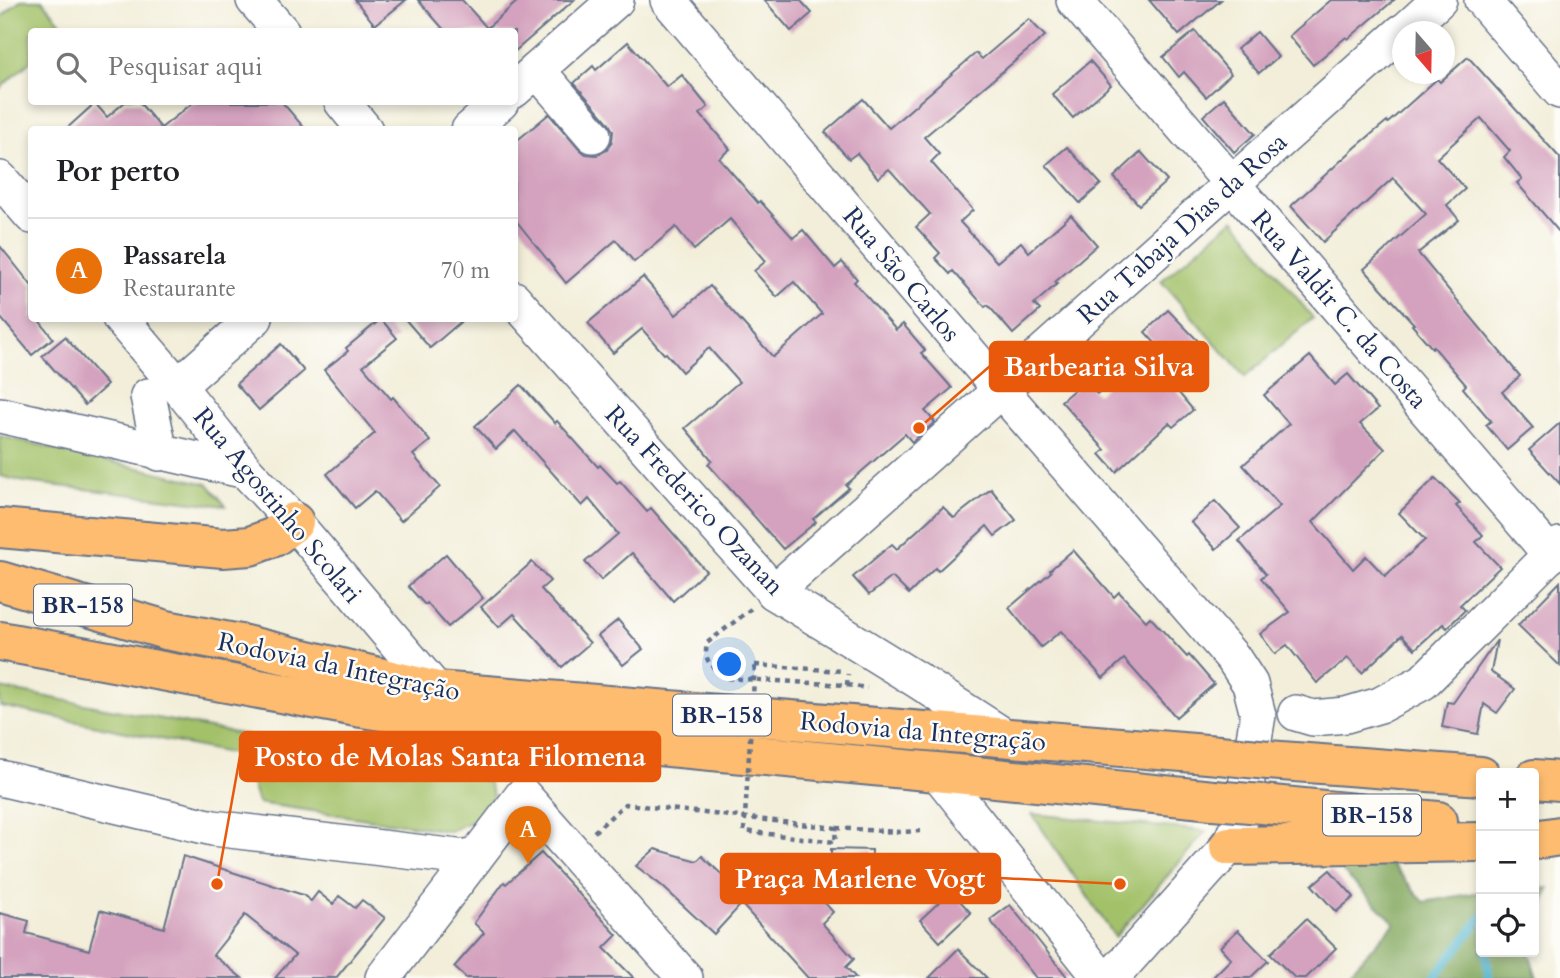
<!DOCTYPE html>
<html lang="pt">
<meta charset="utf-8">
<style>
body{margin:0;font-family:Cardo,serif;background:#f2f2f2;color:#202124}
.controls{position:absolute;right:21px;bottom:21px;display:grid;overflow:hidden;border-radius:7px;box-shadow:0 4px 10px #0003}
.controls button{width:63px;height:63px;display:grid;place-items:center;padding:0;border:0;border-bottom:2px solid #e0e0e0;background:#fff;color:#202124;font:35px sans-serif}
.compass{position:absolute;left:1392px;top:21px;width:63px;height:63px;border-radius:50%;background:#fff;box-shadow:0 4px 10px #0003;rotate:160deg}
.you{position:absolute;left:730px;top:665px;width:24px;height:24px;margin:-18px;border:5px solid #fff;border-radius:50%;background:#1a73e8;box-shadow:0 0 0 10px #1a73e833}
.badge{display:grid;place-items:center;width:46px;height:46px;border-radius:50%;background:#111827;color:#fff;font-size:23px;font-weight:700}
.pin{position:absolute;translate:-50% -58px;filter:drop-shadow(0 2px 4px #0008)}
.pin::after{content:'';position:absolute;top:37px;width:24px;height:21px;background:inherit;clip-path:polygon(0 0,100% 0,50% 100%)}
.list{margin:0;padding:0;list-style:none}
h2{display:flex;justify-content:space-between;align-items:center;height:91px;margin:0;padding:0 28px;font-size:30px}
h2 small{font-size:23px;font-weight:400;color:#757577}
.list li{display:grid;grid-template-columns:46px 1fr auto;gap:21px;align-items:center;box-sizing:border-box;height:105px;padding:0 28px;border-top:2px solid #e0e0e0}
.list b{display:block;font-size:26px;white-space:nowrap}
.list p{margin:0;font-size:23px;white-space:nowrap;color:#757577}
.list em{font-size:23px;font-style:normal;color:#757577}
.icon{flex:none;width:38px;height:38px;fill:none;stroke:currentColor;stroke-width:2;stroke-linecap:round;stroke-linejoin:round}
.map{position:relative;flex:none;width:1560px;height:978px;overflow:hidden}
.search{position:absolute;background:#fff;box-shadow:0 4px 10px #0003;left:28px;top:28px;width:490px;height:77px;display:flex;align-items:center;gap:18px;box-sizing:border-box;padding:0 24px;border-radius:7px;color:#757577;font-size:26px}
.panel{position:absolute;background:#fff;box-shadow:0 4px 10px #0003;left:28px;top:126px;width:490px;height:196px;border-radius:7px}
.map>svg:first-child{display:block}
.green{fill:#a3c169;stroke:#5f7864;stroke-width:2}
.forest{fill:#82a75d;stroke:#4e6b5e;stroke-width:2}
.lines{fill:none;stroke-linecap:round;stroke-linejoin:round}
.stream{stroke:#4ab0c9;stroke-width:9}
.building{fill:#d4a2be}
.minor-casing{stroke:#667289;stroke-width:38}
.highway-casing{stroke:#667289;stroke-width:42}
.path{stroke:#667289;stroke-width:4.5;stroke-dasharray:5 5;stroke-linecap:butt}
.minor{stroke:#fff;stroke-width:35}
.highway{stroke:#fdbc6f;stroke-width:38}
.highway-bridge-casing{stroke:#667289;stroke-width:42;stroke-linecap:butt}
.path-bridge{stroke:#667289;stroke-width:4.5;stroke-dasharray:5 5;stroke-linecap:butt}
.highway-bridge{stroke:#fdbc6f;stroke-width:38}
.labels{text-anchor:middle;stroke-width:5;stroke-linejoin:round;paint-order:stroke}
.shield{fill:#fdfcf7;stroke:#5f6c8c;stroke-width:2}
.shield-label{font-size:24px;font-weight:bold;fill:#1b2f5e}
.street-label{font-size:26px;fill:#1b2f5e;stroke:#fdfcf7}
.leader{fill:none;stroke:#e8590c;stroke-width:2.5}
.callout-dot{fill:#e8590c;stroke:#fdfcf7;stroke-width:2.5}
.callout{fill:#e8590c;stroke:#e8590c;stroke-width:2.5}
.callout-label{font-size:28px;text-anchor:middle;font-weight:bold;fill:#fff}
</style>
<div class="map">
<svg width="1560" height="978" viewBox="0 0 1560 978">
<rect width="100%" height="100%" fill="#fdfcf7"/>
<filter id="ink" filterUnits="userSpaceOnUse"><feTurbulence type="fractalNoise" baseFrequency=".0143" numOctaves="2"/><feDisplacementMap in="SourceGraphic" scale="14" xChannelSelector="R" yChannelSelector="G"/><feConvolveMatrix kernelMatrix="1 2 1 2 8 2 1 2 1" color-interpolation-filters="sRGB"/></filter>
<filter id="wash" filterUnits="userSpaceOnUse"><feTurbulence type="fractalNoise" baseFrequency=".00686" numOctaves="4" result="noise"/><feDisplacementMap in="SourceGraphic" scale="28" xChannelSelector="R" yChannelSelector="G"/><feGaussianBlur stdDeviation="1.57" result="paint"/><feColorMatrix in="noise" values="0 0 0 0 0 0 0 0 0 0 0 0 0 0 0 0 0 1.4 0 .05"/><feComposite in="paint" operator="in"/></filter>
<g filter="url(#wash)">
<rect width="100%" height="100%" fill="#f2eed9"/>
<g class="green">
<path d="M21 0H42L67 30 32 32 31 61 0 88V18Z"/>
<path d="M1234 219 1313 318 1245 377 1161 281Z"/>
<path d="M0 436 208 484 226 506 25 482 0 476Z"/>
<path d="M0 688 488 781 493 795 480 818 449 831 258 803 243 756 0 706Z"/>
<path d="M1032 814 1206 831 1115 937Z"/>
</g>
<g class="forest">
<path d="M1384 855 1424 902 1481 892V952H1529L1537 978H1344L1395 923 1335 864Z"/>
<path d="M1534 888H1549L1534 933Z"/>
</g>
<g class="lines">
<g class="stream">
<path d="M1486 952 1489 978"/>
<path d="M1434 978 1481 918"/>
</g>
</g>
<g id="blocks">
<g class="building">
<path d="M355 0H406L375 25Z"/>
<path d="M418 0H462L487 28 519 0H574L514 52V32H446Z"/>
<path d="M764 0H800L812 13 791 31Z"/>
<path d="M1149 0H1221L1179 35Z"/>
<path d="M1331 0H1394L1348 39 1346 37 1313 65 1289 36Z"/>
<path d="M1029 19 1045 36 924 137 939 154 931 162 973 210 960 222 997 262 1021 242 1029 252 1071 215 1097 245 1055 282 1057 284 1034 304 1040 310 1013 334 988 305 985 307 953 271 950 274 935 258 940 253 916 227 930 214 889 169 878 178 857 153 849 159 825 132 863 99 889 128 976 53 982 59Z"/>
<path d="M1195 31 1231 74 1206 97 1184 72 1179 77 1163 57Z"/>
<path d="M1257 32 1278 57 1259 73 1237 49Z"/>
<path d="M628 42 667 87 682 75 708 107 700 114 730 149 719 158 758 203 760 201 793 238 803 230 835 268 842 262 857 279 854 282 896 330 903 324 925 350 921 353 952 388 925 411 935 422 912 442 905 434 846 485 849 488 813 519 816 522 783 549 708 464 712 460 685 428 739 382 709 348 682 372 666 353 664 354 642 329 613 353 588 323 643 277 676 315 710 286 773 357 822 314 794 282 777 297 754 271 766 261 730 219 694 250 676 227 634 262 616 240 566 283 514 218V143L549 114 578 148 586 154 597 155 607 150 612 141 613 131 608 122 574 83 593 66 596 70Z"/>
<path d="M1468 57 1560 158V233L1517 183 1522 179 1504 157 1510 151 1481 118 1437 158 1465 189 1447 205 1459 220 1418 253 1520 376 1502 392 1533 428 1507 450 1486 425 1491 421 1463 388 1466 385 1433 346 1432 348 1412 325 1414 324 1364 269 1426 214 1393 178 1323 242 1291 206 1356 147 1387 121 1388 123 1437 79 1440 82Z"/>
<path d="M1090 61 1111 85 1073 118 1052 94Z"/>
<path d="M1224 98 1255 134 1234 152 1203 116Z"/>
<path d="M125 102H139L161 128 194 102H282L306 130H65L95 103 107 117Z"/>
<path d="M1067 147 1101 184 1080 203 1046 165Z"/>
<path d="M1141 152 1167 181 1139 205 1114 177Z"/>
<path d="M0 246 32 286V318H37L53 338 32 355 0 317Z"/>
<path d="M1168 310 1204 347 1169 381 1193 410 1173 427 1169 423 1116 472 1100 454 1105 450 1061 401 1084 381 1097 394 1155 343 1145 332Z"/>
<path d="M404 318H465L430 348Z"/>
<path d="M381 319 397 338 363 366 391 399 393 397 430 441 413 455 440 487 401 521 375 491 355 508 327 474 375 433 324 370 348 351 346 348Z"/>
<path d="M65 337 107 385 85 405 42 356Z"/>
<path d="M281 344 304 371 259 410 236 384Z"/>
<path d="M1310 356 1335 385 1348 374 1378 409 1360 424 1385 449 1313 522 1353 569 1366 556 1385 576 1425 540 1399 513 1435 478 1460 503 1456 506 1483 535 1476 542 1500 567 1460 605 1465 610 1447 628 1443 624 1415 649 1402 635 1362 673 1348 658 1317 683 1287 645 1275 654 1260 634 1290 612 1261 578 1266 574 1239 541 1280 506 1243 465 1289 424 1264 395Z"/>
<path d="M521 385 555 423 557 421 598 467 600 465 617 483 620 481 647 512 651 508 706 571 673 601 632 553 601 580 585 562 618 534 589 499 582 506 515 431 496 449 475 426Z"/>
<path d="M1560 423V484L1529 450Z"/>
<path d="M991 489 1016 520 995 536 987 526 938 571 935 568 909 594 892 577 869 595 853 577 892 544 897 549 943 507 954 518Z"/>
<path d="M1215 501 1240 528 1216 549 1191 522Z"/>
<path d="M1073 550 1114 597 1119 592 1146 621 1150 617 1187 657 1189 655 1214 684 1176 717 1124 659 1103 678 1061 631 1041 647 1009 608 1051 572 1050 570Z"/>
<path d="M446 554 483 598 448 627 427 603 425 605 408 586Z"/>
<path d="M532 562 550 581 541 589 590 643 562 667 514 614 499 627 481 607Z"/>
<path d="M1560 582V666L1518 625Z"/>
<path d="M618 620 643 649 623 665 598 636Z"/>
<path d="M1497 640 1491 672 1515 689 1497 713 1484 704 1478 734 1442 727 1447 702 1453 703Z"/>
<path d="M655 849 697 861 702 856 747 898 714 934 662 886 636 866Z"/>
<path d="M831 849 872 850 871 885H831Z"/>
<path d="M541 853 617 935 604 948 634 978H466L454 967 484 933 474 923 504 882 506 884Z"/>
<path d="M183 856 303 895 311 901 318 892 333 904 339 896 355 908 362 900 385 918 336 978H275L295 955 245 915 213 955 242 978H0V913L29 921 26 933 89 950 100 910 164 928Z"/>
<path d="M791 865 833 912 822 923 854 959 846 967 856 978H808L744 907Z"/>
<path d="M1330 870 1354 897 1336 912 1312 885Z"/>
<path d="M951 891 971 913 940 942 920 920Z"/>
<path d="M1010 905 1068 978H1036L990 920Z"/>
<path d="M1306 919 1336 948 1306 978H1295L1270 954Z"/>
<path d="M1238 930 1268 961 1250 978H1212L1231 959 1220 947Z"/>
<path d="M958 949 987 978H929Z"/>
</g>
</g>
</g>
<g filter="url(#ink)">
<use href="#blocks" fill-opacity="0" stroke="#667289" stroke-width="2"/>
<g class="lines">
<g class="minor-casing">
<g id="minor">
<path d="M254 0 282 32"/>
<path d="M668 0 1001 390 1233 658 1250 684 1258 715 1240 821 1229 846 1111 978"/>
<path d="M1074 0 1551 555"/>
<path d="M1482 0 1560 91"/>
<path d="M1404 32 1439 0"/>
<path d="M537 70 593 135"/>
<path d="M514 90 616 0"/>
<path d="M342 102 365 130"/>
<path d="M469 130 501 102"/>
<path d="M0 179 32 216"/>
<path d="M514 299 774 592 917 680 1007 738"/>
<path d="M120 318 178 386 246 471 294 522 437 691"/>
<path d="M178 386 255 318"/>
<path d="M148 396 160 453"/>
<path d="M0 415 246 471"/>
<path d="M774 592 1402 32"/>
<path d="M1296 713 1313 718 1346 715 1380 705 1423 682 1560 545"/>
<path d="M937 772 1101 978"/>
<path d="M0 778 213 828 474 859"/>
<path d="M383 978 523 795 685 978"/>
</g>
</g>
<g class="highway-casing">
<g id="highway">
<path d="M0 528 223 548 250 546 274 537 294 522"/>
<path d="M0 581 166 630 245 645 437 691 1219 755"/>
<path d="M0 641 362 708 539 735 937 772 1213 800"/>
<path d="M1268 760 1481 776"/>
<path d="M1534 779 1560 781"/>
<path d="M1262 804 1438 821"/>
<path d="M1534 840 1560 836"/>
<path d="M1229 846 1481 842"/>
</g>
</g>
<g class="path">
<path d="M751 609 707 643C703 662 712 666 725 678L847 685 848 674"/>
<path d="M755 665 842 671"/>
<path d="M847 685 867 688"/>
<path d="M836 828 899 832 920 831"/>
<path d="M594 832 625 804 836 828 835 842 744 831"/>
</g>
<use href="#minor" class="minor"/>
<use href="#highway" class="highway"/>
<g class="highway-bridge-casing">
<g id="highway-bridge">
<path d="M1219 755 1268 760"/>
<path d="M1213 800 1262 804"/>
</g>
</g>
<path class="path-bridge" d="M744 831 755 665"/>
<use href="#highway-bridge" class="highway-bridge"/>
</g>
</g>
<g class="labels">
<g class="shield">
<rect x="34" y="584.5" width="98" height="41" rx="5"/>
<rect x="673" y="694.5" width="98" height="41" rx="5"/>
<rect x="1323" y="794.5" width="98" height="41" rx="5"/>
</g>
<g class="shield-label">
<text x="83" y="613">BR-158</text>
<text x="722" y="723">BR-158</text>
<text x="1372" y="823">BR-158</text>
</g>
<g class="street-label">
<text transform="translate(1182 228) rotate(-42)" y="9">Rua Tabaja Dias da Rosa</text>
<text transform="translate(902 274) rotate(50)" y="9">Rua São Carlos</text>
<text transform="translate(1340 309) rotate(49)" y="9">Rua Valdir C. da Costa</text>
<text transform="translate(695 500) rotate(47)" y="9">Rua Frederico Ozanan</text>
<text transform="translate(278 505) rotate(50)" y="9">Rua Agostinho Scolari</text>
<text transform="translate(339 666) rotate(12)" y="9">Rodovia da Integração</text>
<text transform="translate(923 731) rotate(5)" y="9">Rodovia da Integração</text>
</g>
</g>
<path class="leader" d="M919 428L990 366M217 884L240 756M1120 884L1000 878"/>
<g class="callout-dot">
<circle cx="919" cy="428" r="7"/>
<circle cx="217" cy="884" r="7"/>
<circle cx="1120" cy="884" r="7"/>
</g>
<g class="callout">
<rect x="990" y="342" width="218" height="49" rx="7"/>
<rect x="240" y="732" width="420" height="49" rx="7"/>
<rect x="721" y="854" width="279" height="49" rx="7"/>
</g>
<g class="callout-label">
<text x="1099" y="376">Barbearia Silva</text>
<text x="450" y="766">Posto de Molas Santa Filomena</text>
<text x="860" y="888">Praça Marlene Vogt</text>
</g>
</svg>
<div class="controls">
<button>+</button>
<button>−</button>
<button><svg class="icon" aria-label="locate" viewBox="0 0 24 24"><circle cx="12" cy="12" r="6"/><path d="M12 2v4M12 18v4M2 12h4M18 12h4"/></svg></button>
</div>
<svg class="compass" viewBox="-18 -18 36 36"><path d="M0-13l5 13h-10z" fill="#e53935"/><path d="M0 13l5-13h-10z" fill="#757577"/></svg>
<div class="you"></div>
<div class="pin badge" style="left:528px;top:864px;background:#e8710a">A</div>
<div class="search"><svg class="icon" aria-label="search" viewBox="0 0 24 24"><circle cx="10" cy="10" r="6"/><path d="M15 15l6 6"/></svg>Pesquisar aqui</div>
<section class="panel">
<h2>Por perto<small></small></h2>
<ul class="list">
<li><span class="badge" style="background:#e8710a">A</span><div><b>Passarela</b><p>Restaurante</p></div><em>70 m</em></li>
</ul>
</section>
</div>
